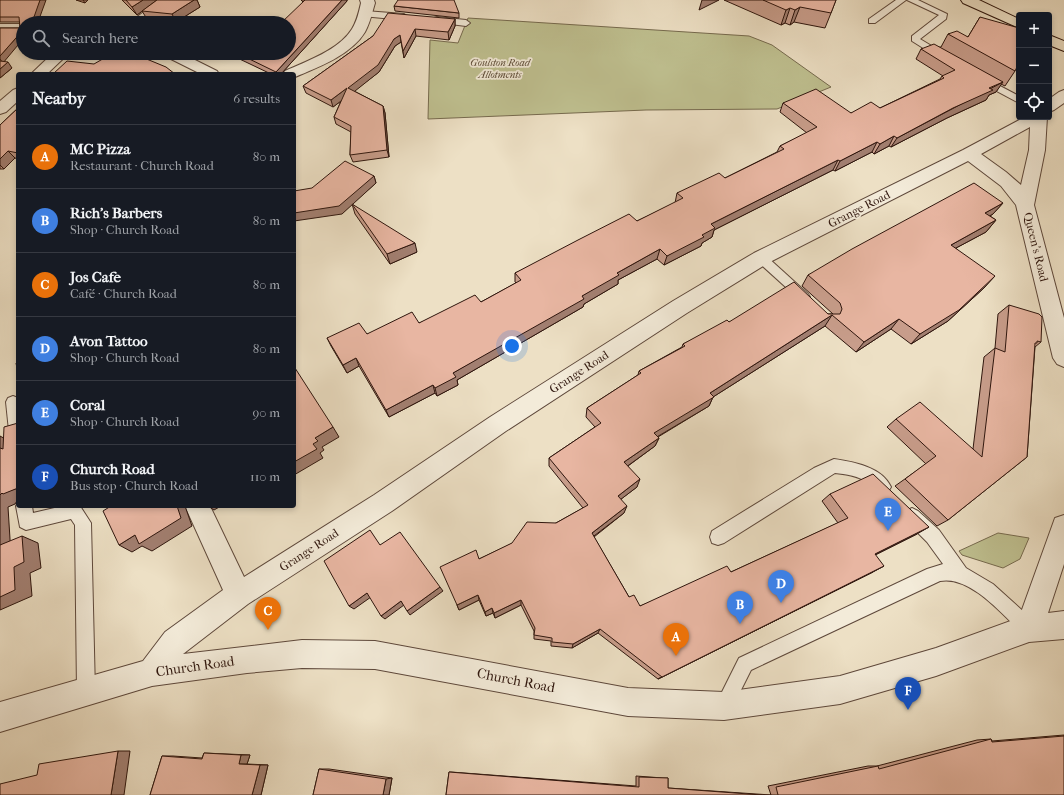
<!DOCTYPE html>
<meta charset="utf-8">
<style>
body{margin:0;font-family:"IM FELL French Canon",serif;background:#242831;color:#f1f3f6}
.controls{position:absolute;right:12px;top:12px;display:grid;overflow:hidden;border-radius:4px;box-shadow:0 2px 6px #0003}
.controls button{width:36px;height:36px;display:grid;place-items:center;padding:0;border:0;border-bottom:1px solid #363941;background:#171b24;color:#f1f3f6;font:20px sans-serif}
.you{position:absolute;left:512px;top:346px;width:14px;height:14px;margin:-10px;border:3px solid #fff;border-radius:50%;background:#1a73e8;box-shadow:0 0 0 6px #1a73e833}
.badge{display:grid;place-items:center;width:26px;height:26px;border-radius:50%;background:#d93025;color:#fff;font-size:13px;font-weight:700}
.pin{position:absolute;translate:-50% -33px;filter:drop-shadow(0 1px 2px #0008)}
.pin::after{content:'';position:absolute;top:21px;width:14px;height:12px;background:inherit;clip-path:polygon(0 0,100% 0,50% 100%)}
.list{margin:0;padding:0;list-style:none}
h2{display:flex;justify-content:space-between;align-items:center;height:52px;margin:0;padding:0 16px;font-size:17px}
h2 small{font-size:13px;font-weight:400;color:#9ea1a6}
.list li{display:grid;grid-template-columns:26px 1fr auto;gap:12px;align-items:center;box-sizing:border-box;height:64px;padding:0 16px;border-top:1px solid #363941}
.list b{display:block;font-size:15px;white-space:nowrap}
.list p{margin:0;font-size:13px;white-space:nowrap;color:#9ea1a6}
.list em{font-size:13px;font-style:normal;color:#9ea1a6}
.icon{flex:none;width:22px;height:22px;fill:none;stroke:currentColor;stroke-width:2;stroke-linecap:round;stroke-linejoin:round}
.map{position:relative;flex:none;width:1064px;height:795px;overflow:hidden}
.search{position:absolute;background:#171b24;box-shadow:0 2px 6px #0003;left:16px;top:16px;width:280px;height:44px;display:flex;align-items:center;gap:10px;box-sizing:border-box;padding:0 14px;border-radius:22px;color:#9ea1a6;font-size:15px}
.panel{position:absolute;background:#171b24;box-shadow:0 2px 6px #0003;left:16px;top:72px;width:280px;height:436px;border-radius:4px}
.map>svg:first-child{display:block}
.green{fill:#bfc090;stroke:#766a4e}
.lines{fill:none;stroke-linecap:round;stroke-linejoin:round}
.service-casing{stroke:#5e483b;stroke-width:2}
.minor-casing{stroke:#5e483b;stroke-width:2}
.trunk-casing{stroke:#2e150d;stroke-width:2}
.service{fill:#f3ebd9;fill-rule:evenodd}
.minor{fill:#f3ebd9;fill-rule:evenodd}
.trunk{fill:#ede0c5;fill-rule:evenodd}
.wall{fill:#c89d8b;stroke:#2e150d}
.shaded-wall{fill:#a27f71;stroke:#2e150d}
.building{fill:#e8b6a2;stroke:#2e150d}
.labels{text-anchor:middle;stroke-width:3.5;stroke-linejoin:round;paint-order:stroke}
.far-park-label{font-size:10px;font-style:italic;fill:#5a4834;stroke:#f3ebd9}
.street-label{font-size:12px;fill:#2e150d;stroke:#f3ebd9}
.near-street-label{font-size:14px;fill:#2e150d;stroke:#f3ebd9}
</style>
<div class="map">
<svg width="1064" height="795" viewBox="0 0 1064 795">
<rect width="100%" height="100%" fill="#ede0c5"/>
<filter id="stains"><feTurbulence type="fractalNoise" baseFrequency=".005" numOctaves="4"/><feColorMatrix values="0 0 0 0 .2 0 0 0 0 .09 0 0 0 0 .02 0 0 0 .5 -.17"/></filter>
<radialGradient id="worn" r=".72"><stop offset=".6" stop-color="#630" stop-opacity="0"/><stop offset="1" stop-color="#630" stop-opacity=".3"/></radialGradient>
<g class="green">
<path d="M468 18 749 36 772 45 831 87 777 109 646 110 428 119 430 40 458 43Z"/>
<path d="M998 533 1029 538 1020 559 1003 568 962 555 959 551Z"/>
</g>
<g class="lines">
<g class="service-casing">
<g id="service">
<path d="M160 0H169L139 23H129Z"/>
<path d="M896 0H906L875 23H869V19Z"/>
<path d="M907 0H918L947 14 946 19 920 39 945 54V58H939L912 41V36L939 15Z"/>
<path d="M365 11 404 14 408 17 404 20 362 16 361 14Z"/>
<path d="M437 17 466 20 470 23 466 26 434 22V18Z"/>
<path d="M981 76 1019 96V103L978 81V77Z"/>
<path d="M761 254 765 255 808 294 810 297 808 300 804 302 800 300 757 261 755 258 757 255Z"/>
<path d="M13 396 18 398V457L13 455 11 450 6 402 8 398Z"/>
<path d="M834 459C854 462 882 467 891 487L888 492 883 494C876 492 874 487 868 483 860 476 845 474 835 473L724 543 718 545 712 543 710 537 712 531 814 468Z"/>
<path d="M18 502V506H32L33 513 63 506H80L91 523 95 692 92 698 86 701 80 698 77 692 75 525 71 519 26 530 20 527 16 506Z"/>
<path d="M912 508 918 511 939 530 966 568 993 584 1035 622 1038 628 1035 634 1029 637 1023 634C1003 615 970 575 940 581L751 670 730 712 724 715 718 712 715 706 739 658 927 569 943 564 927 542 906 521 904 516 906 511Z"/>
</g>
</g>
<g class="minor-casing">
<g id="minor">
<path d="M360 0H374L375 3C372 13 370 23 365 32 351 55 319 67 295 77L294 74H283L285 71C307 61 339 50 352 29 357 21 359 12 361 3Z"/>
<rect x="0" y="24" width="23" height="8"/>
<path d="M53 53H69L47 74H31Z"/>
<path d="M163 53H181L217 71 219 74H201L165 56Z"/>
<path d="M18 88V101L6 112 0 114V101L13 90Z"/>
<path d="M1064 90V103L1054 110 1049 112V99L1059 92Z"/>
<path d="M1025 117H1047L1045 150 1034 205 1064 318V367L1057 364 1053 358 1016 205 1001 186 968 161 768 263 687 313 506 431 392 511 248 604 183 654 302 640 375 641 628 688 724 692 840 676 936 648 1019 618 1055 518 1064 515V564L1048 613 1064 611V639L1029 642 936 676 840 704 724 720 628 716 375 669 302 668 247 673 152 686 0 732V702L143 661 165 632 223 590 185 506H210L244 577 374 495 490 417 673 301 754 253 963 150ZM1030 127 1029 150 1021 185 1006 172 981 154Z"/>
</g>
</g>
<g class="trunk-casing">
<g id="trunk">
<path d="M961 0H979L1019 19V28L963 3Z"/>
<path d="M1049 35 1064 41V51L1049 45Z"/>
</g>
</g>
<use href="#service" class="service"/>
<use href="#minor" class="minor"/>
<use href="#trunk" class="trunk"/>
</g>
<g class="wall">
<path d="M0 0 38 22 37 23H23L4 62 12 68 0 78V28H20V22H0Z"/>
<path d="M76 0H88L85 3Z"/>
<path d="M122 0H197L200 7 176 22 147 19 142 11 137 15Z"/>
<path d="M301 0H347V1L281 74H271L227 53H289L303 2Z"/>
<path d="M724 0H836L831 13 825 28 794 22 790 25 785 23 781 25Z"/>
<path d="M394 6 459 13V18L395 11Z"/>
<path d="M980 17 1015 71 1005 86 1001 84 996 92 989 95 986 100 947 118 891 147 889 146 874 154 872 152 835 171 833 170 714 230 712 237 702 243 701 246 664 265 657 259 618 280V284L584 304 583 307 457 380 458 385 437 396 435 393 389 417 359 366 347 373 331 346 327 338 367 334 419 323 481 302 516 283 515 282V273L637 221 675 203 677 193 725 178 777 152 780 146 807 133 780 112 783 103 851 113 880 108 940 79 942 76H943L916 59 921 49 941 47 948 34 968 37Z"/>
<path d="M455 19V26L449 40 416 36 404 58 401 42 395 46 379 72 354 91 383 106 385 113 389 157 353 162 350 155 351 132 336 124 334 117 341 101 333 107 306 93 303 86 373 36Z"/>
<path d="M18 108V159L15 158 4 169H0V125Z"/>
<path d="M374 176 376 183 352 204 417 252 390 264 355 214 352 204 342 214 312 188Z"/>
<path d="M1003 203 993 214 990 216 996 220 986 232 956 248 985 287 948 321 911 344 891 329 856 352 825 326 713 397 709 406 658 437 659 438 655 446 628 466 637 487 621 499 624 513 594 537 629 597 640 606 731 572 838 523 822 501 830 494 917 534 875 555 873 572 658 679 598 633 572 648 551 646V641L534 639V631L521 605 495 618 493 613 486 616 479 600 459 610 457 605 479 559 556 523 583 508 549 466V458L595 427 586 417 587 408 638 375 639 371 682 347 683 344 729 322 828 314H833L802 286 808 275Z"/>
<path d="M1009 305 1041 342 1035 347 1027 457 948 520 937 526 895 486 926 464 887 427 896 419 973 449 984 357 995 348 998 314Z"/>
<path d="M1064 735V795H446L449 772H451L636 786V776L663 778H668V788L771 795 768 786 868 766H877L977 740 991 739 992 741Z"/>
<path d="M204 753 250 755 247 764 268 765 261 795H150L162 756H173L202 758Z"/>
<path d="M319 769H329L392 778 389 795H313Z"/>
</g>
<g class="shaded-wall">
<path d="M40 0H46L38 22 37 23H29Z"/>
<path d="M83 0H88L85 3Z"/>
<path d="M143 0H157L137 15 132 7Z"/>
<path d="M194 0H197L200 7 176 22 172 14Z"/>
<path d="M342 0H347V1L281 74H277L276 72Z"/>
<path d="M702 0H719L699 10Z"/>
<path d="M800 7 794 22 790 25 795 10Z"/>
<path d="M790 8 785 23 781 25 786 10Z"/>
<path d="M455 19V26L449 40 448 32Z"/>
<path d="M415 29 416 36 404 58 403 51Z"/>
<path d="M23 30V39L3 63 0 59V56Z"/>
<path d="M400 35 401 42 395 46 379 72 350 95 348 88 394 39Z"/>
<path d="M8 62 12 68 0 78V69Z"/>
<path d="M1003 82 996 92 989 95 986 100 947 118 891 147 897 138Z"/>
<path d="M347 88 349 95 333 107 331 100Z"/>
<path d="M383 106 385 113 389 157 387 150Z"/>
<path d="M894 136 889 146 874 154 880 144Z"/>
<path d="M877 142 872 152 835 171 840 161Z"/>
<path d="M8 151 15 158 4 169 0 165V159Z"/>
<path d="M838 160 833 170 714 230 712 237 702 243 701 246 664 265 667 256 702 235 711 224Z"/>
<path d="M374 176 376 183 342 214 294 221V213Z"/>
<path d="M1003 203 993 214 975 224 985 213Z"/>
<path d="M996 220 986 232 941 256 951 245Z"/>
<path d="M415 243 417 252 390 264 387 254Z"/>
<path d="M660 249 657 259 618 280V284L584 304 583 307 457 380 458 385 437 396 435 388 453 373 582 296 617 273Z"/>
<path d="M995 276 985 287 948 321 911 344 920 334Z"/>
<path d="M832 315 825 326 713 397 709 406 650 441 654 433 710 393Z"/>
<path d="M899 319 891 329 856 352 864 342Z"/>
<path d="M356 358 359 366 347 373 343 365Z"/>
<path d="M433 385 435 393 389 417 386 410Z"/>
<path d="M333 427 339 437 322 447 324 450 320 453 323 458 294 475V462L313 444 315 438Z"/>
<path d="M0 436 9 441 12 456 0 449Z"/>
<path d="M659 438 655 446 622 470 624 462Z"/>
<path d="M640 479 637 487 616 503 618 496Z"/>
<path d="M18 488V501H17L15 504 8 507 11 555 0 551V495L2 493Z"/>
<path d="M177 506H185L192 526 152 551 142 546 132 552 119 545 135 535Z"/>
<path d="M208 506H221L214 510Z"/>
<path d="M627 506 624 513 590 539 592 533Z"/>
<path d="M929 527 917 534 865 560 875 554Z"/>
<path d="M22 536 38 543 41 568 30 573 32 596 0 610V597Z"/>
<path d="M884 566 873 572 658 679Z"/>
<path d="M440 587 443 591 410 615 407 611Z"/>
<path d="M367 593 371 597 354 609 349 606Z"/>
<path d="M478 595 479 600 459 610 457 605Z"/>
<path d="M521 600V605L495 618 494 613Z"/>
<path d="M401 601 404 605 385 619 381 616Z"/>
<path d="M492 608 493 613 486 616 485 612Z"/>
<path d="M600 629 598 633 572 648 573 644Z"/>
<path d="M118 751H130L124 795H111Z"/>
<path d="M241 755H250L247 764H239Z"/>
<path d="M260 765H268L261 795H252Z"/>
<path d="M392 778 389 795H383L386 779Z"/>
</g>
<g class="building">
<path d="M0 0H40L34 17 29 23H23V30L0 56V28H20L19 17H0Z"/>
<path d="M126 0H143L132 7Z"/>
<path d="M157 0H194L172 14 142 11Z"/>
<path d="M305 0H342L276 72 237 53H289V23H281Z"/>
<path d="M398 0H454L459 13 394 6Z"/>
<path d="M763 0H836L831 13 800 7 795 10 790 8 786 10Z"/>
<path d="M388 13 455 19 448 32 415 29 403 51 400 35 394 39 378 65 348 88 383 106 387 150 350 155 351 126 334 117 347 88 331 100 303 86 373 36Z"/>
<path d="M186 16 212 23H183Z"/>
<path d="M980 17 1019 28V63L1015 71 948 34 957 31 968 37Z"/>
<path d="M934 44 1003 82 989 88 993 90 953 108 897 138 894 136 880 144 877 142 840 161 838 160 711 224 715 228 702 235 704 237 667 256 660 249 617 273 619 275 582 296 584 299 453 373 456 377 435 388 433 385 386 410 356 358 343 365 327 338 359 323 367 334 412 312 419 323 475 295 481 302 521 280 515 273 578 240 629 214 637 221 683 198 677 193 719 173 725 178 784 149 780 146 817 127 783 103 816 89 851 113 871 102 880 108 944 78 942 76 955 70 921 49Z"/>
<path d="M113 53H132L166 67 175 74H53L67 61 94 64Z"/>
<path d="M0 61 8 62 0 69Z"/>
<path d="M18 108V153L8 151 0 159V125Z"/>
<path d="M345 161 374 176 339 206 294 213V191L312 188Z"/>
<path d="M974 183 1003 203 985 213 996 220 951 245 995 276 959 310 920 334 899 319 864 342 832 315 710 393 714 397 654 433 659 438 624 462 640 479 618 496 627 506 592 533 629 597 634 595 640 606 727 566 731 572 848 518 830 494 873 474 929 527 875 554 884 566 662 677 600 629 573 644 552 642V638L534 635 535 628 521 600 494 613 492 608 485 612 478 595 457 605 440 567 476 550 479 559 512 543 527 522 556 523 588 505 549 458 601 423 587 408 641 373 639 371 685 346 683 344 727 320 729 322 794 282 828 314H840L842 309 840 303 808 275 852 249Z"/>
<path d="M352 204 415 243 387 254Z"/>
<path d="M1009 305 1039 314 1042 317 1041 342 1037 341V343H1035L1027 457 948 520 905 479 936 456 896 419 920 402 982 457 995 348 1005 352Z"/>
<path d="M16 363H18V374Z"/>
<path d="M294 368H295L333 427 315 438 318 441 313 444 317 449 294 462Z"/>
<path d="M18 423V488L3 494 2 493 0 495V448L3 449 4 427Z"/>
<path d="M111 506H177L181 518 139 544 135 535 119 545 103 511Z"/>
<path d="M370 530 380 545 400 532 440 587 407 611 401 601 381 616 367 593 349 606 324 561Z"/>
<path d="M22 536 24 562 14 567 15 590 0 597V545Z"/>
<path d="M1064 736V795H778L776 787 878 766 879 769 991 739 992 742Z"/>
<path d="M118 751 111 795H0V784L37 775 39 764Z"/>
<path d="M204 753 241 755 239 764 260 765 252 795H150L162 756 202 759Z"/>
<path d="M319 769 386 779 383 795H313Z"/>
<path d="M449 772 639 787V777L668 778V788L762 795H446Z"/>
</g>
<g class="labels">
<g class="far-park-label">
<text x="500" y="66">Goulston Road<tspan x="500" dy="12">Allotments</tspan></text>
</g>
<g class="street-label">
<text transform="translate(859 209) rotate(-27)" y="4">Grange Road</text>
<text transform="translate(1036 247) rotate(76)" y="4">Queen's Road</text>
<text transform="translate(579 372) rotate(-33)" y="4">Grange Road</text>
<text transform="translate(309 550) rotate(-33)" y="4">Grange Road</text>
</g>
<g class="near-street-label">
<text transform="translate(195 666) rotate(-8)" y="5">Church Road</text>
<text transform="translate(516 680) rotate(11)" y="5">Church Road</text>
</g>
</g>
<rect width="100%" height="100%" filter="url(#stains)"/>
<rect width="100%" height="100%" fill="url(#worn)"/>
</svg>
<div class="controls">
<button>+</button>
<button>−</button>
<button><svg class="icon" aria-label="locate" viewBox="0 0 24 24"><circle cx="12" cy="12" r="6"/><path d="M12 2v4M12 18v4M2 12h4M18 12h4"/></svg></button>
</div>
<div class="you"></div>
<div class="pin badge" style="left:676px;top:656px;background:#e8710a">A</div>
<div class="pin badge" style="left:740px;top:624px;background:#3f7fe0">B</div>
<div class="pin badge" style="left:268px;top:630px;background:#e8710a">C</div>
<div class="pin badge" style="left:781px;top:603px;background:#3f7fe0">D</div>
<div class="pin badge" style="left:888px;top:531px;background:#3f7fe0">E</div>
<div class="pin badge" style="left:908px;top:710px;background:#1a4fb4">F</div>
<div class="search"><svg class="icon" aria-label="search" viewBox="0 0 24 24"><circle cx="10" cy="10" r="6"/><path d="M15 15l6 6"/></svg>Search here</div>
<section class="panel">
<h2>Nearby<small>6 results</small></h2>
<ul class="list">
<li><span class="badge" style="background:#e8710a">A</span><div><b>MC Pizza</b><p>Restaurant · Church Road</p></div><em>80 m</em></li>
<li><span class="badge" style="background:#3f7fe0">B</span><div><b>Rich's Barbers</b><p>Shop · Church Road</p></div><em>80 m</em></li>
<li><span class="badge" style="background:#e8710a">C</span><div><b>Jos Cafe</b><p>Café · Church Road</p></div><em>80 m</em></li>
<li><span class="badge" style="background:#3f7fe0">D</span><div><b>Avon Tattoo</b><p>Shop · Church Road</p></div><em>80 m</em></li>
<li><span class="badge" style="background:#3f7fe0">E</span><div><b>Coral</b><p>Shop · Church Road</p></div><em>90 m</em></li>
<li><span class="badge" style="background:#1a4fb4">F</span><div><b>Church Road</b><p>Bus stop · Church Road</p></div><em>110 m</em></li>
</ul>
</section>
</div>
